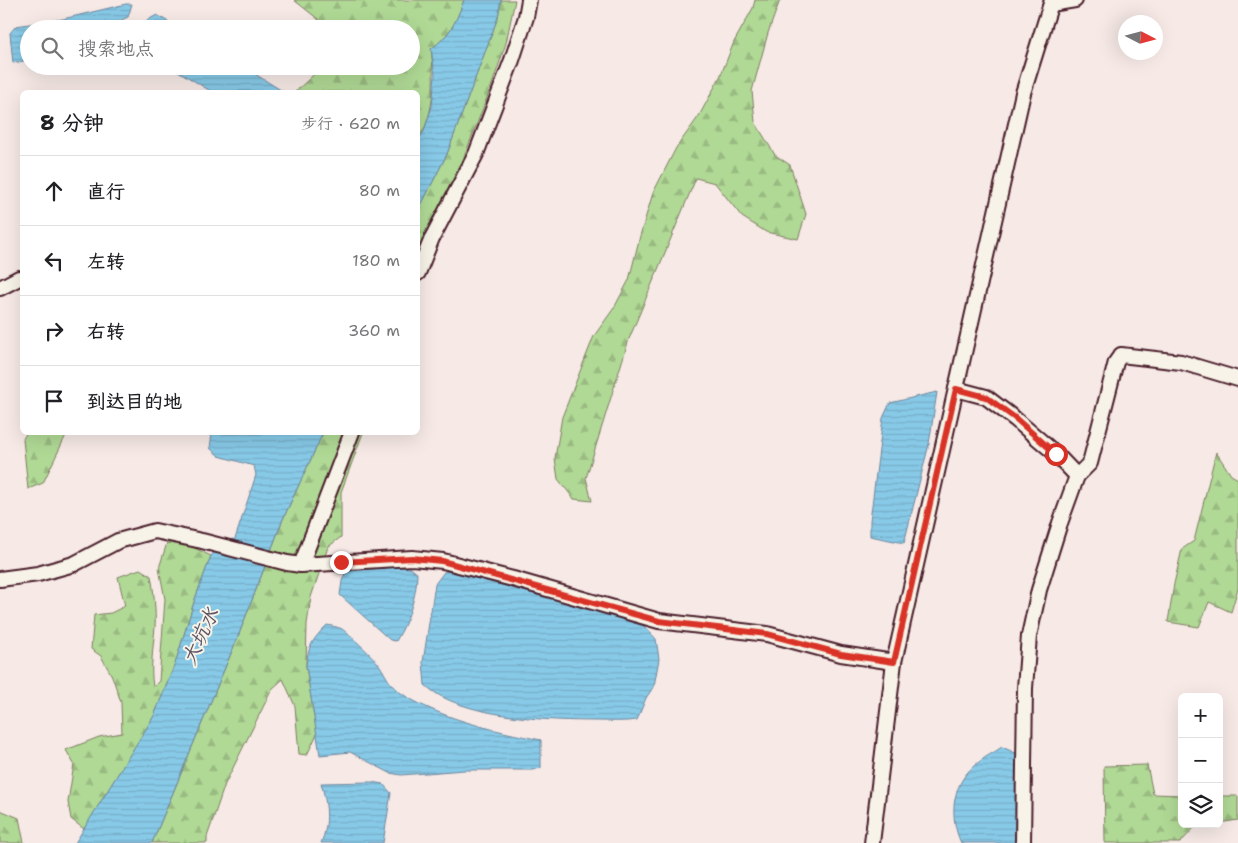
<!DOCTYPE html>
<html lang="zh">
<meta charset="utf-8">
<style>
body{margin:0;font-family:"Shantell Sans","LXGW WenKai TC",sans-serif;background:#f2f2f2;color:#202124}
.controls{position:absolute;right:15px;bottom:15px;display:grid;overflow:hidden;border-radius:8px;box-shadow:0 5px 20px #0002}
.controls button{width:45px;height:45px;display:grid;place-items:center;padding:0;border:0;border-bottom:1px solid #e0e0e0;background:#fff;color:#202124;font:25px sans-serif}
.compass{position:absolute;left:1118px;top:15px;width:45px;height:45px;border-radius:50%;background:#fff;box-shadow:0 5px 20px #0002;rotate:96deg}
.stop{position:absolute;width:15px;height:15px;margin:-11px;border:4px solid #d93025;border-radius:50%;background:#fff}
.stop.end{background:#d93025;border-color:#fff;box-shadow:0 1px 5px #0008}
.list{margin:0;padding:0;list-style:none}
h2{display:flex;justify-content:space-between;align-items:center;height:65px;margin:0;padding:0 20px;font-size:21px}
h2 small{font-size:16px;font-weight:400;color:#757577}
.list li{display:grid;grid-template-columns:32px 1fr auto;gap:15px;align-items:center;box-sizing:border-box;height:70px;padding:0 20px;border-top:1px solid #e0e0e0}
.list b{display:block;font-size:19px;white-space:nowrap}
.list em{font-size:16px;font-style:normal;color:#757577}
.icon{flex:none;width:28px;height:28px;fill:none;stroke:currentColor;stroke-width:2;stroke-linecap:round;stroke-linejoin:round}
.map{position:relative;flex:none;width:1238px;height:843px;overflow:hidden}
.search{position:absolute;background:#fff;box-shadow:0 5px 20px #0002;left:20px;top:20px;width:400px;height:55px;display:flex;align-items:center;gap:12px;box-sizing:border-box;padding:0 18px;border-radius:28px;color:#757577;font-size:19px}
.panel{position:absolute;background:#fff;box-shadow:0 5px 20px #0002;left:20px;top:90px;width:400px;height:345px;border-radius:8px}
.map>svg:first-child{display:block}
.forest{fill:url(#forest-firs);stroke:#7d7c60}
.water{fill:url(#water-rules);stroke:#6f869c}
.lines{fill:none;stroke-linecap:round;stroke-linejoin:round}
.stream{stroke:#6f869c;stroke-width:3}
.minor-casing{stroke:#4a1f2b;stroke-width:18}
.minor{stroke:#f7f3e8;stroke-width:14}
.route{stroke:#d93025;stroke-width:6}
.labels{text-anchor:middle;stroke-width:4;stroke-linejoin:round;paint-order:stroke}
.water-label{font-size:20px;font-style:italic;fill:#5c5264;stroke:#f7f3e8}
</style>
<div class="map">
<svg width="1238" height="843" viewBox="0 0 1238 843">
<defs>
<pattern id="forest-firs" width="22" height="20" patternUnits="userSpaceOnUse" patternTransform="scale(1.25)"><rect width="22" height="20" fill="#b0d995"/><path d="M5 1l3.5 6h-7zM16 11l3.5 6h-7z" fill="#99ba81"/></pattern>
<pattern id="water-rules" width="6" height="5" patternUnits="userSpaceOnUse" patternTransform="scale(1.25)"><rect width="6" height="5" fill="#87cae8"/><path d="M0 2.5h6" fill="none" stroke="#76adc7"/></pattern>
</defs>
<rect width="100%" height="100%" fill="#f6e9e6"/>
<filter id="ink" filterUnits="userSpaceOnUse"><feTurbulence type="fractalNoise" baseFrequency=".02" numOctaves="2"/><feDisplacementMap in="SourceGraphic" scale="10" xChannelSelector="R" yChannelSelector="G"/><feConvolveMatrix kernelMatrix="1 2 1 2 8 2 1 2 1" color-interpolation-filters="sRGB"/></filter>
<g filter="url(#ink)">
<g class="forest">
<path d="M294 0H464C456 22 451 34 431 49 435 81 435 113 418 141V92H295L323 66H411V29H323L318 19Z"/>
<path d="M501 0H515L506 43 493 82 461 165 442 201 418 257V211L447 154 498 17Z"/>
<path d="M755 0H780L768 33 752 91 755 122 775 155 790 165 806 214 798 239 766 232 742 217 715 183 696 178 629 339 586 478 592 501 574 499 558 479 555 458 562 417 594 336 614 308 629 280 640 236 653 193 676 148 699 116 720 77 734 42 753 8Z"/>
<path d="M27 432 67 433 43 483 28 489 23 439Z"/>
<path d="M323 433H363L341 492V537L328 547 311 597 307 624 306 666 317 734 307 755 299 754 295 706 283 679 272 689 225 784 207 837V843H152L239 634 283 519Z"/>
<path d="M1216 452 1231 475 1238 479V588L1231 612 1209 602 1199 627 1168 622 1174 584 1182 549 1194 541Z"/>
<path d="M167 543 186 544 211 556 195 599 175 664 154 716 84 829 71 819 68 802 74 764 66 750 99 737 122 733 121 702 112 676 101 656 91 649 94 615 111 613 125 606 118 577 140 569 151 576C154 592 156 611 155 627 153 648 150 667 153 687L159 681 165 599 159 568Z"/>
<path d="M1147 765 1153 794 1182 795V824H1211L1194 828 1180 843H1105L1104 766Z"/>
<path d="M1219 796H1238V820L1219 823Z"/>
<path d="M0 810 19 818 24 843H0Z"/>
</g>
<g class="water">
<path d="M464 0H501L498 17 447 154 418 211V141L424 131 432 106 435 75 431 49C451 34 456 22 464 0Z"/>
<path d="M126 4H132L128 17 115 23 116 29H29V60L13 63 10 33 16 26 63 19Z"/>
<path d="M157 15 180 29H142L146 21Z"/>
<path d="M170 66H242L284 92H212Z"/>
<path d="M937 392 929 444 904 543 870 536V521L883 418 890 403Z"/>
<path d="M212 433H323L283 519 239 634 152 843H75L154 716 175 664 195 599 211 556 225 540 235 539 256 475 254 466 219 456 210 448Z"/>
<path d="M399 567 410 568 417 573C417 596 408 621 396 641L390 640 340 595 342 581 346 571Z"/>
<path d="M450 571 593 610 644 626 656 639 659 659 654 686 646 698 637 720C625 722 611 721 598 721 551 721 460 718 425 685L423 662 435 584 444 572Z"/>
<path d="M327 625C332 626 338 627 342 629 349 634 376 659 380 666 386 675 389 684 398 691 436 718 496 731 541 740V768L532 770H464L401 775 390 773 350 752 320 755 306 666C308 646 313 639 327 625Z"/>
<path d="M1002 747 1020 755V843H961C948 814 952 781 979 762 986 756 995 752 1002 747Z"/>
<path d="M371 782 383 784 391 793 383 843H321C330 822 327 804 321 783Z"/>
</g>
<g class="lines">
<path class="stream" d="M110 29 132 26 137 29"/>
<g class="minor-casing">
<g id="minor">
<path d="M1051 4 1075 0"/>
<path d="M418 273 432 238 476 154 512 60 526 17 529 0"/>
<path d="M0 288 19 278"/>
<path d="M956 389 986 397 1015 419 1056 454 1077 476"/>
<path d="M301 565 352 432"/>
<path d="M0 579 38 574 74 564 118 541 155 531 202 541 287 563 301 565 412 558 443 561 513 579 659 621 767 634 841 654 894 662"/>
<path d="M872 843 894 662 1023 93 1052 0"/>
<path d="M1023 843 1025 688 1029 636 1039 590 1060 523 1077 476 1090 463 1116 362 1121 355 1181 362 1238 379"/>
</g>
</g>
<use href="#minor" class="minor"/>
</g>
</g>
<g class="lines" filter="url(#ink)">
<path class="route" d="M341 562 412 558 442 561 659 621 767 634 841 654 894 662 956 389 986 397 1015 418 1056 454"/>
</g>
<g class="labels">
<g class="water-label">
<text transform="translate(200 636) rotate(-65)" y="7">大坑水</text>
</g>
</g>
</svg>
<div class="controls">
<button>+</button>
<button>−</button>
<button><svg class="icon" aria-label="layers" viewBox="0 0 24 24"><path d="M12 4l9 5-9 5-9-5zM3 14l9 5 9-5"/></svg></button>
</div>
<svg class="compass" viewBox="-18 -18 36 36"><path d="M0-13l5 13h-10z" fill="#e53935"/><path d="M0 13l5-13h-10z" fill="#757577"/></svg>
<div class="stop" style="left:1056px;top:454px"></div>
<div class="stop end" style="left:341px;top:562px"></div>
<div class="search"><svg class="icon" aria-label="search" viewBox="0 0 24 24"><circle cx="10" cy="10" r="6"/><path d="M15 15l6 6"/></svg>搜索地点</div>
<section class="panel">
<h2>8 分钟<small>步行 · 620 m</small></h2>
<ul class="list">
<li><svg class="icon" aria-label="ahead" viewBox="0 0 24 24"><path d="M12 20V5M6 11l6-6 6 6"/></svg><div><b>直行</b></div><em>80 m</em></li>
<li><svg class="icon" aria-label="left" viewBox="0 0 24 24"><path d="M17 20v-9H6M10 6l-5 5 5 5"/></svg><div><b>左转</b></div><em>180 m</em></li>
<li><svg class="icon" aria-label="right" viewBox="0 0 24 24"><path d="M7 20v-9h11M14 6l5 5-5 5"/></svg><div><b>右转</b></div><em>360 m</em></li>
<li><svg class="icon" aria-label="arrive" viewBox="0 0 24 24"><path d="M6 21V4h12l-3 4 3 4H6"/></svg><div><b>到达目的地</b></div></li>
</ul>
</section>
</div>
